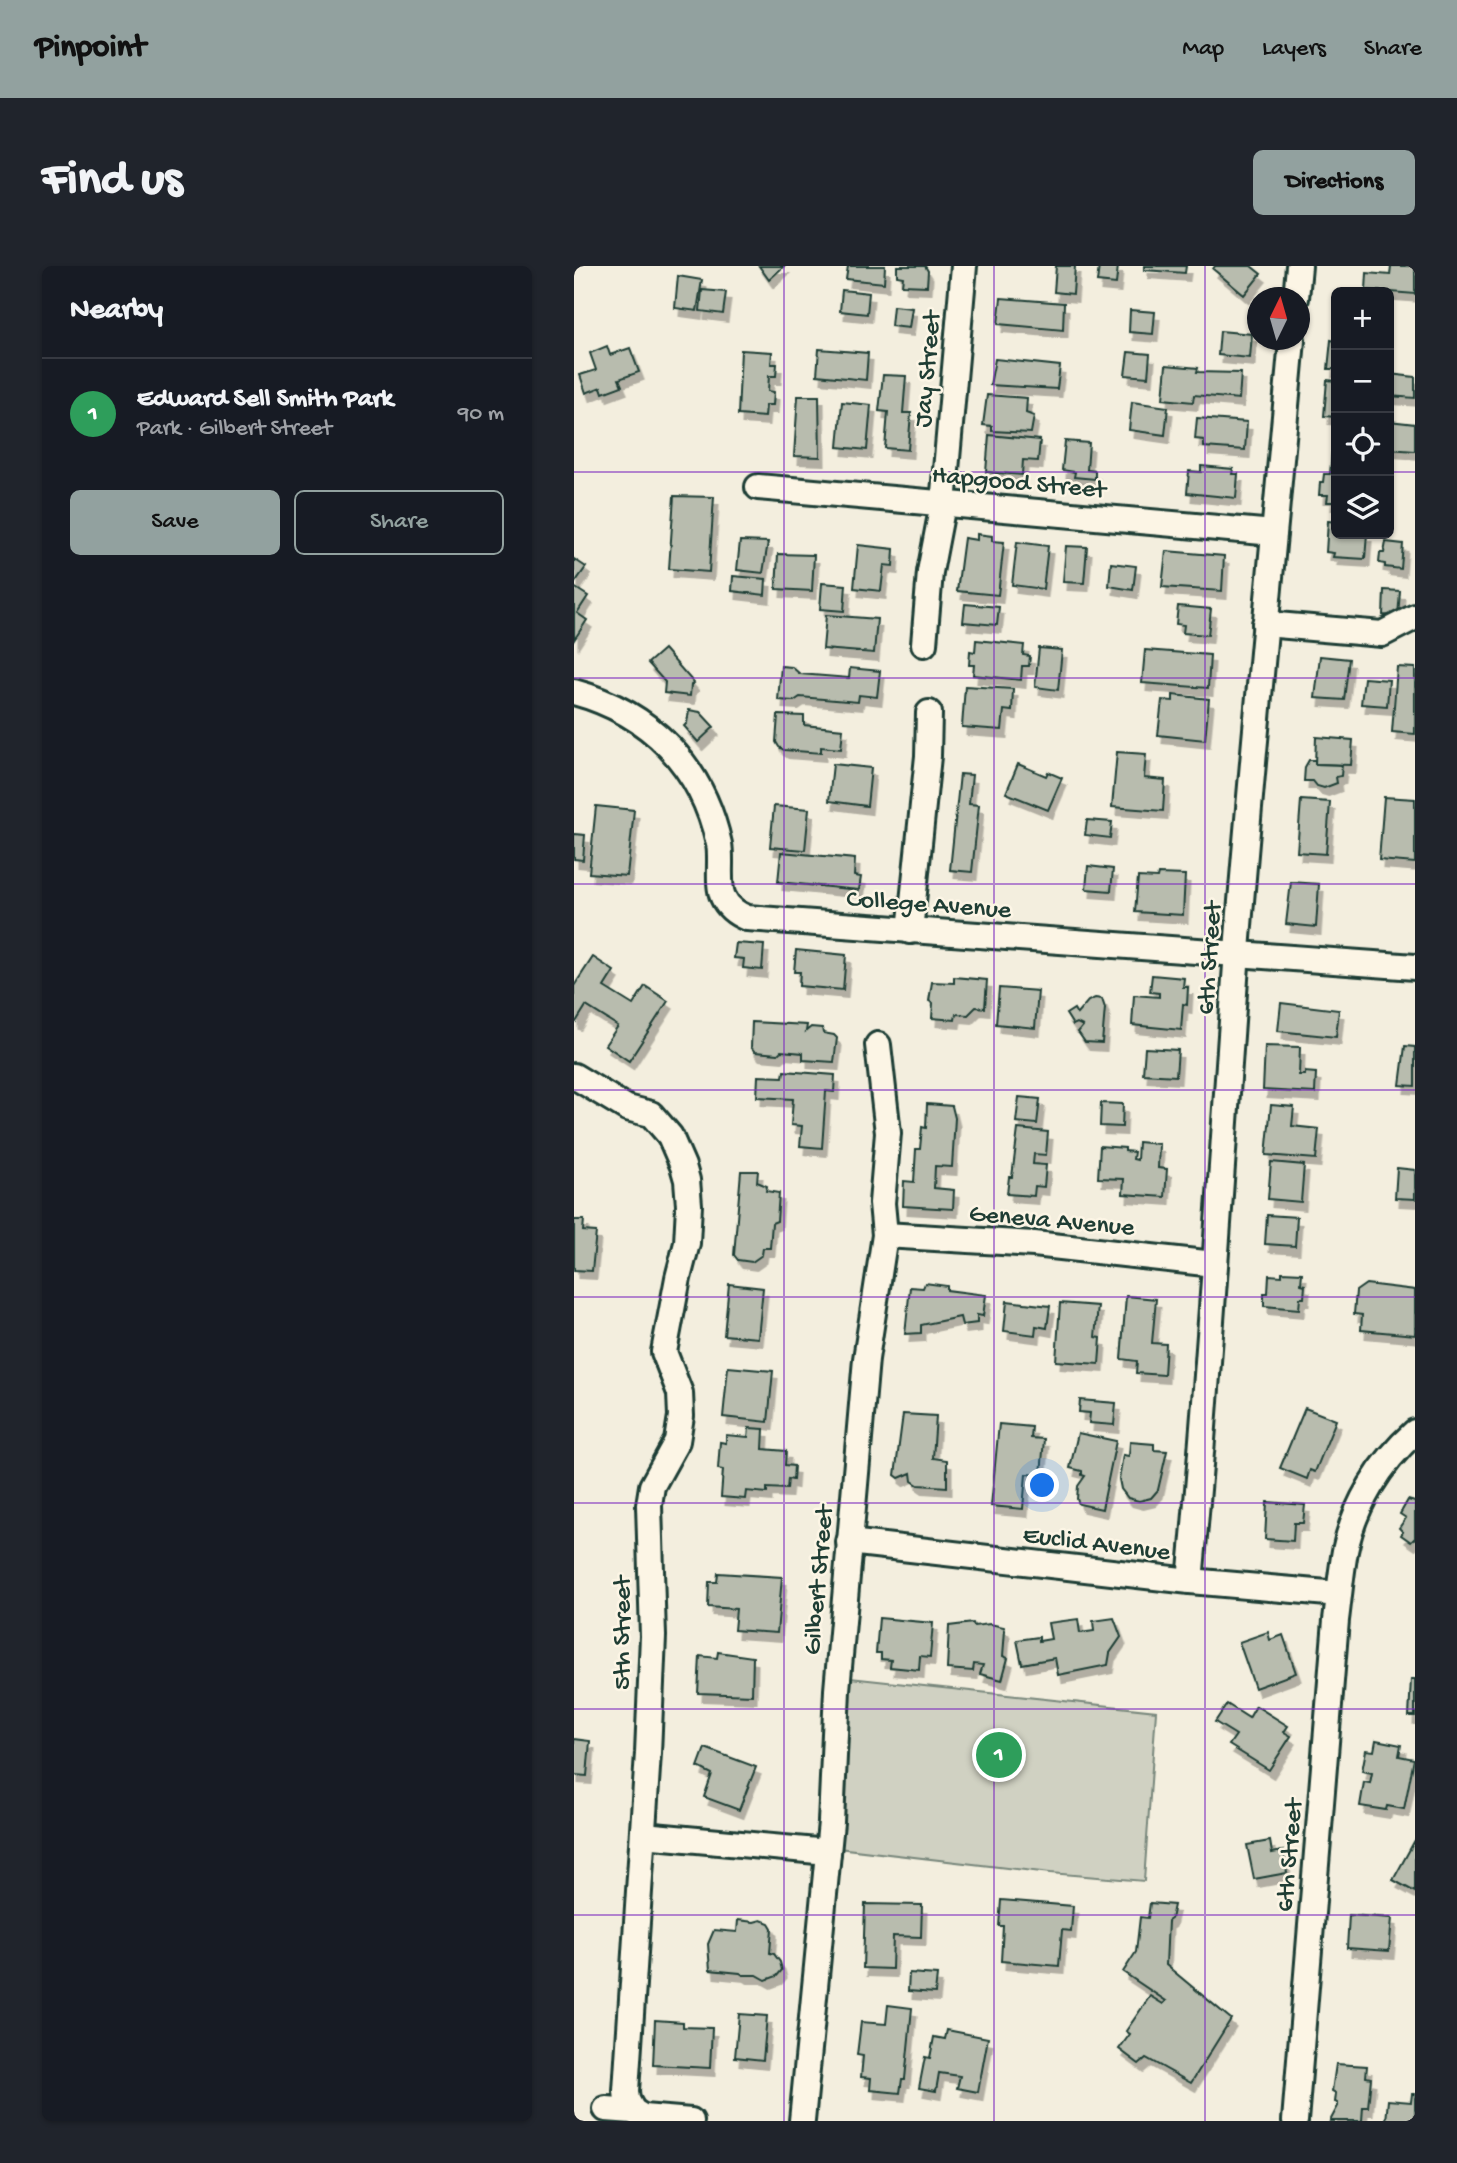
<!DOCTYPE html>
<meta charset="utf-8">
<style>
body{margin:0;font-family:"Gochi Hand",sans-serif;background:#20242c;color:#f1f3f6}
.controls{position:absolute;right:21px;top:21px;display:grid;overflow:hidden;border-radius:10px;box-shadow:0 2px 5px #0004}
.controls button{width:63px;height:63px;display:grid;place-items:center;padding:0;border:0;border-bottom:2px solid #363941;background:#171b24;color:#f1f3f6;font:35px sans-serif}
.compass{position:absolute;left:673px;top:21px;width:63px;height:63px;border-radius:50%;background:#171b24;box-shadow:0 2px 5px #0004;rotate:5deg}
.you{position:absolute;left:469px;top:1220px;width:24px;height:24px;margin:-18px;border:5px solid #fff;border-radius:50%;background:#1a73e8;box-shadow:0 0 0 10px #1a73e833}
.badge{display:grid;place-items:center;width:46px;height:46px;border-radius:50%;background:#92a19f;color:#fff;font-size:23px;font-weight:700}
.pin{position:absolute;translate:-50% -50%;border:4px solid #fff;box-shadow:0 2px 7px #0006}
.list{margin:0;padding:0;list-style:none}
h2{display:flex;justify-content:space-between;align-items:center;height:91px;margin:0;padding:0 28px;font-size:30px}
h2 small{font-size:23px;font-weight:400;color:#9ea1a6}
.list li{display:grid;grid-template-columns:46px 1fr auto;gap:21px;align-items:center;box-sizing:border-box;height:112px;padding:0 28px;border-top:2px solid #363941}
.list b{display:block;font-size:26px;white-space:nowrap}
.list p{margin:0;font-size:23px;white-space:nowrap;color:#9ea1a6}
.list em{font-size:23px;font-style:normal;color:#9ea1a6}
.actions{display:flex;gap:14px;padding:21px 28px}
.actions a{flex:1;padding:16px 0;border:2px solid #92a19f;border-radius:10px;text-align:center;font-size:24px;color:#92a19f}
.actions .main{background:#92a19f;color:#111}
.icon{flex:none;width:38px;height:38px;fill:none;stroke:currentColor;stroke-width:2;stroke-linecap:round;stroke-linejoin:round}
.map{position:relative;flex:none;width:841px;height:1855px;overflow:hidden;border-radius:10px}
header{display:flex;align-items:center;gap:42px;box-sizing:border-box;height:98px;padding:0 35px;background:#92a19f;color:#111}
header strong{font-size:33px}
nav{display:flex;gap:38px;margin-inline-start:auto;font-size:24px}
.intro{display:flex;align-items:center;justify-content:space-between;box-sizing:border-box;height:168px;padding:0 42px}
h1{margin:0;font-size:49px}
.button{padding:18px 32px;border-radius:10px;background:#92a19f;color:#111;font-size:24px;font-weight:700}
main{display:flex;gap:42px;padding:0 42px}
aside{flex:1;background:#171b24;border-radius:10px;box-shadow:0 2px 5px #0004}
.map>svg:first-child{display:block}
.green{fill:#d0d1c2;stroke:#78877b;stroke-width:2}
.building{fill:#b8bcae;stroke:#1f3d34;stroke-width:2;filter:url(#shadow)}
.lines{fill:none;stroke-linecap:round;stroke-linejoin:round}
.street-casing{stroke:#1f3d34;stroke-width:30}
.street{stroke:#fcf5e5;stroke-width:24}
.grid{fill:none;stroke:#7b2cbf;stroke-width:2;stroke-opacity:0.55}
.labels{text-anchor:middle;stroke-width:5;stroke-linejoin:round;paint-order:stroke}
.street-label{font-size:26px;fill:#1f3d34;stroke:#fcf5e5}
</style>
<header>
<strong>Pinpoint</strong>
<nav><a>Map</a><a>Layers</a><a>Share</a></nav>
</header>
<div class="intro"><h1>Find us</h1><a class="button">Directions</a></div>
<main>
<aside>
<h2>Nearby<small></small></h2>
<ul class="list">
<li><span class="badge" style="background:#2e9e5b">1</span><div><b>Edward Sell Smith Park</b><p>Park · Gilbert Street</p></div><em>90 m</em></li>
</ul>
<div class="actions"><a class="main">Save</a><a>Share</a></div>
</aside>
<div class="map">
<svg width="841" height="1855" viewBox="0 0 841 1855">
<defs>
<filter id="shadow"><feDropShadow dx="4.5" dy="8" stdDeviation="0" flood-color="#0004"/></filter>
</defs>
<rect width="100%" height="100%" fill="#f3eede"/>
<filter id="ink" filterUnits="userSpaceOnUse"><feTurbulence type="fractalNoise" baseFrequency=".0143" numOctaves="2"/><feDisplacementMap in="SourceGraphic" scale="14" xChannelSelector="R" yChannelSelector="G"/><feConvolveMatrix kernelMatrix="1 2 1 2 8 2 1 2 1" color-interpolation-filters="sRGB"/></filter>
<g filter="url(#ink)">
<path class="green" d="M276 1412 582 1445 570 1615 476 1607 264 1582Z"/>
<g class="building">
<path d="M185 0H210L195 14Z"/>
<path d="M274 0H311L310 17 272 13Z"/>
<path d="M323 0H351L354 5 353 20 328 19 329 11 323 10Z"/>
<path d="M482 0H501L499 28 480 26Z"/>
<path d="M525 0H544L542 18 523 16Z"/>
<path d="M570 0H612L611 7 570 4Z"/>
<path d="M641 0H677L687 8 670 29 639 3Z"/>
<path d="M817 0H841V28L792 24 793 7 816 9Z"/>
<path d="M104 10 128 14 123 45 101 42Z"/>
<path d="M128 24 152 26 149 48 126 45Z"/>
<path d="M268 24 295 27 293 48 266 45Z"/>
<path d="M427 32 490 37 489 64 424 58Z"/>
<path d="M319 40 338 42 335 62 317 60Z"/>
<path d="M556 44 581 46 579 68 555 66Z"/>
<path d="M646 65 678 68 676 92 644 89Z"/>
<path d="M757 74 762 75V103H754Z"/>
<path d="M33 80 36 89 56 82 65 106 45 113 48 120 29 127 27 121 12 127 6 109 22 104 16 87Z"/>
<path d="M245 83 294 87 292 114 243 109Z"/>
<path d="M167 84 198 86 197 98H203L202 110H195L194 125 200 126 199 139H192L191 151 164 149Z"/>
<path d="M554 86 576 88 574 111 551 109Z"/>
<path d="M421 93 486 100 483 123 416 119Z"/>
<path d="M592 99 624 102 623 106 667 107 665 133 620 129 619 136 589 133Z"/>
<path d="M815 108 841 111V132L815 130Z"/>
<path d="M309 109 332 110 329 147H337L334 184 311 182 314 146 305 145Z"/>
<path d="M753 114 762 115V151L750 150Z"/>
<path d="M413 129 453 132 452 147 460 150 457 167 418 165V160L409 159Z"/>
<path d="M224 130H245L246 191 220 190Z"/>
<path d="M268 136 297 139 293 184 264 181Z"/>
<path d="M558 136 594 141 591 169 555 164Z"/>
<path d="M623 152 673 156 671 184 630 181V174L621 173Z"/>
<path d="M815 155 841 158V185L815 183Z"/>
<path d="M760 162H762V236H753L754 229H745L746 216H749L750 208H756Z"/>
<path d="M415 169 466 174 464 195 449 194 448 209 412 206Z"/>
<path d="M491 175 515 177 513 204 521 205V213L500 211 501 206 488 204Z"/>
<path d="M627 200 659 203 658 208H664L662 232 613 227 615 205 627 206Z"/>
<path d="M100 230 140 231 135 306 95 303Z"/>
<path d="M754 255 762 256V268H793L791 293 759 291 760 287 752 286Z"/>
<path d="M403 268 418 270V275L430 276 424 329 383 325 390 272 403 274Z"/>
<path d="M166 275 194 276 189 307 163 304Z"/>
<path d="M443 276 474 280 469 323 438 319Z"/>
<path d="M812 276 829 278 827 303 811 301V298L805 297 806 287H810Z"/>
<path d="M284 279 320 283 319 300 310 299 307 325 280 322Z"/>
<path d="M492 280 513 281 510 317 489 316Z"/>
<path d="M592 285 650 290 648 325 588 321Z"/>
<path d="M204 288 240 289 238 325 202 323Z"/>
<path d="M0 293 12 301 0 318Z"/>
<path d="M537 297 562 300 559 324 535 320Z"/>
<path d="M159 310 192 313 191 329 158 325Z"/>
<path d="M248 317 272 319 270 345 246 343Z"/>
<path d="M0 321 14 330 3 347 13 354 0 374Z"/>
<path d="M810 324 826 325 824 350 809 349Z"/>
<path d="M391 338 425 341 423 359 389 356Z"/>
<path d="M604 340 637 343 634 369 609 367 610 359 602 358Z"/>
<path d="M252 349 303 353 300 387 249 383Z"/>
<path d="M402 374 450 379 449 389 456 390 455 400H448L447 414 399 409 400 399H395L396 385 401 386Z"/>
<path d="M465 382 488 384 484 424 461 421Z"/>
<path d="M90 383 120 417 117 419 116 430 90 427 91 416 74 397Z"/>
<path d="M571 384 636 389 634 422 568 417Z"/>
<path d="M746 390 775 393 770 434 741 432Z"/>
<path d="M207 400 218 401 226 408 275 412 276 402 306 405 303 431 285 429 284 436 226 431 220 435 204 434Z"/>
<path d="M823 401 841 402V468L818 466Z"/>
<path d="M790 412 815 414 813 440 787 438Z"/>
<path d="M391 420 439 423 438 445 430 444 428 464 388 461Z"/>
<path d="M599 429 635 433 631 474 584 469 588 434 599 435Z"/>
<path d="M115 444 126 446 140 461 124 476 110 460 113 457Z"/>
<path d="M204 449 230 450V459L269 463 267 483 247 481V487L210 484 205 481 202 476Z"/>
<path d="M742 471 779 474 777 499 741 498Z"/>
<path d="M543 486 572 488 570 512 591 514 589 545 538 541Z"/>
<path d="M735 494H741V498L768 499 767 510 762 511 763 517 750 522 743 520 739 515H730L731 501Z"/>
<path d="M259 498 297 502 293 540 255 535Z"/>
<path d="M444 498 472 510 474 506 488 512 474 544 432 527Z"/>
<path d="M386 508 398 509 395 538 405 539 398 606 376 604Z"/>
<path d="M810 531 841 533V597L805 594Z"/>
<path d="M727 534 756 536 752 588 723 586Z"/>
<path d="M22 540 60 544 53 610 15 607Z"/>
<path d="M200 540 235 543 231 584 196 581Z"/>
<path d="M513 554 538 556 536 572 511 569Z"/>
<path d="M0 568 11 569 9 594 0 593Z"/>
<path d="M207 586 281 593 280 610 287 611 285 624 204 616Z"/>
<path d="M514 600 539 603 537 625 512 623Z"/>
<path d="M584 608 611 609 609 649 561 646 564 611 583 612Z"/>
<path d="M717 616 745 618 742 661 712 658Z"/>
<path d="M162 677 190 679 188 704 169 702 170 693 160 692Z"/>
<path d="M222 684 272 689 269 724 225 720 226 706H220Z"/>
<path d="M19 691 40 705 30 721 59 739 71 720 94 735 55 795 31 779 44 760 12 740 2 756 0 755V720Z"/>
<path d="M578 709 610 712 609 721H614L613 739 609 738 607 764 558 759 560 729 585 731V727L576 726Z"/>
<path d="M380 711 413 714 411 742 402 741 394 749 382 748 381 754 358 752 359 737 355 735 358 716 380 717Z"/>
<path d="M425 722 464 725 461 762 422 758Z"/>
<path d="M521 732 528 733 531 742 528 777 511 776 504 766 509 760 503 757 499 759 492 748 500 743 503 748 514 735Z"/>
<path d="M707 737 765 744 762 771 704 765Z"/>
<path d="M178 756 233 759 232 765 237 761 248 762 249 767 260 769 263 772 260 796 229 794V787L207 785 204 788 181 786 177 781Z"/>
<path d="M691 780 726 781 725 809H731V806L742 807 741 827 689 824Z"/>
<path d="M831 780 841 781V820L826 819Z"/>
<path d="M571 782 604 784 602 810 569 808Z"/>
<path d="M210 805 261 809 260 826 252 825 248 882 226 880 228 860 217 859 219 833 183 831 184 810 209 811Z"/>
<path d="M445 831 466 833 463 858 442 856Z"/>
<path d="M527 837 549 838 548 861 526 860Z"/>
<path d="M353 838 378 840 381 852 378 901 361 900 360 922 380 924 379 943 329 940 330 915 340 916 342 883H346L348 861 352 862Z"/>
<path d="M697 839 720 841 718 860 745 863 742 893 692 889Z"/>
<path d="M444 863 474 866 472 889 460 888 459 898 472 899 470 921 461 920 460 930 433 928 435 911H438Z"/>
<path d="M564 876 585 878 584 902 593 903 591 931 549 928 550 913 524 912 526 880 551 882V885L560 886 559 893 563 894Z"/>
<path d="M697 896 730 899 727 936 694 933Z"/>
<path d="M823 902 841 904V933L821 932Z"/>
<path d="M167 905H184L183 916 193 920 192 925 205 927 203 955 198 957 196 982H189L188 989 178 996 164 994 160 989Z"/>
<path d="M693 949 723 951 721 980 691 978Z"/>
<path d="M0 954H10L9 965 22 966 18 1005 0 1004Z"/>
<path d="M708 1006 728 1007 727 1018 731 1019 730 1032H726L725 1043 690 1040V1027H694L695 1009 708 1010Z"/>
<path d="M351 1017 373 1020V1024L412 1029 409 1050 403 1049V1057L388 1059 386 1051 347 1059V1067L331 1068 336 1021 349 1022Z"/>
<path d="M155 1018 189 1022 184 1072 150 1069Z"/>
<path d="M792 1018 841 1024V1069L787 1064 788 1049 780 1048 782 1025Z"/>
<path d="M552 1030 582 1033 578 1077 592 1078 590 1109 562 1107 563 1095 547 1093Z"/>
<path d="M433 1035 476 1040 473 1062 462 1060 461 1069 430 1065Z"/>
<path d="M486 1037 524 1040 521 1071 527 1072 525 1098 482 1095Z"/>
<path d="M154 1101 199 1105 194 1156 149 1151Z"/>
<path d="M506 1134 542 1137 540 1159 515 1157 516 1147 505 1146Z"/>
<path d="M731 1142 762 1154 741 1206 736 1204 733 1213 706 1202Z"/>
<path d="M329 1148 362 1150 359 1192 373 1194V1221L344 1219 338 1215 337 1207 325 1212 321 1209Z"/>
<path d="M425 1158 458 1161 457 1172 470 1173 467 1209 452 1208 449 1243 417 1240Z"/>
<path d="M175 1162 190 1163 189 1183 212 1185 211 1199 220 1200 219 1214 214 1213 213 1223 193 1222V1227L172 1225 171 1233 147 1231 149 1204 144 1203 146 1176 152 1177V1169L174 1171Z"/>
<path d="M504 1167 542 1175 528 1243 505 1238 503 1233 504 1220 511 1210 508 1209V1205L496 1202Z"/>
<path d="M556 1176 580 1178V1184L593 1185 584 1224 577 1232 565 1235 554 1232 547 1223 545 1213 549 1189 555 1190Z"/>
<path d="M834 1234 841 1236V1272L837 1276 827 1269 829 1266 825 1262 832 1252 826 1248Z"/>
<path d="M693 1236 731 1239 729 1257H720L719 1275 691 1273Z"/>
<path d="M144 1307 208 1311 203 1367 160 1364 162 1343 134 1341 135 1316H143Z"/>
<path d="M305 1352 359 1357 356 1391 346 1390 345 1404 316 1401 317 1394 307 1393V1387H302Z"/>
<path d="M540 1352 547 1371 536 1387 534 1399 484 1409 481 1392 448 1398 443 1374 465 1371V1375L477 1373 474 1357 504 1353 506 1367 520 1365 519 1355Z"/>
<path d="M399 1357 400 1360 416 1358 430 1361 431 1364 429 1390 434 1392 428 1414 406 1408 409 1399 400 1398 399 1405 373 1403 375 1360Z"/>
<path d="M694 1366 696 1374 709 1369 722 1407 681 1422 665 1376Z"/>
<path d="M144 1386 179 1391 178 1429 124 1427 126 1390 143 1392Z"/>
<path d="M837 1413H841V1450H835Z"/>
<path d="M653 1438 675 1452 682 1440 714 1460 710 1466 717 1470 695 1504 655 1479 662 1469 641 1456Z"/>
<path d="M0 1473 16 1475 13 1510 0 1509Z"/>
<path d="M802 1474 827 1479 825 1490 840 1493 830 1543 813 1540 812 1544 786 1540 790 1516 796 1517 798 1507 788 1505 792 1484 800 1485Z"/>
<path d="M131 1482 182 1501 165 1544 130 1531 138 1508 124 1501Z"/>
<path d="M841 1574V1626L819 1614Z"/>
<path d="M696 1575 698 1587 709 1585 713 1607 680 1613 673 1579Z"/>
<path d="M427 1634 499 1640 497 1665 488 1664 485 1700 427 1695 429 1660H425Z"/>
<path d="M576 1637 600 1639 597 1653 594 1655 592 1699 657 1753 617 1817 572 1792 565 1798 545 1783 556 1768 552 1765 576 1730 589 1738 592 1735 549 1706 562 1686 566 1651 574 1652Z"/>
<path d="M291 1638 348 1639 347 1671 319 1670 318 1703 289 1702Z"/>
<path d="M775 1649 818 1652 815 1685 773 1682Z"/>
<path d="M164 1654 180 1656 187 1654 195 1657 198 1662 196 1687 200 1688 206 1696 208 1704 203 1710 192 1714 183 1709H169L166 1707 136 1704 134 1678 140 1664 163 1666Z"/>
<path d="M335 1707 363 1709 361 1727 334 1725Z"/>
<path d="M314 1739 338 1742 331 1813H328L326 1827 296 1824 297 1812 287 1811 289 1790 283 1789 287 1756 312 1758Z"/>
<path d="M165 1748 193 1750 189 1794 161 1791Z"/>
<path d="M81 1754 109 1756V1761L138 1762 136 1802 79 1799Z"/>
<path d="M373 1764 414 1772 404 1826 383 1822 386 1810 365 1807 362 1825 345 1822 351 1791 356 1792 360 1771 371 1773Z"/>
<path d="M762 1798 793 1800 792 1811 797 1812 794 1841H789L788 1855H756L764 1840V1837L761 1836 762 1827 758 1825Z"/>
<path d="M838 1828H841V1855H812L814 1834 837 1836Z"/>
</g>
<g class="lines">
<g class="street-casing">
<g id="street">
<path d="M722 32 725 0"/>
<path d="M184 221 700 267"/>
<path d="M691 358 808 368 841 351"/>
<path d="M350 378 356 306 369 238 390 0"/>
<path d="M0 426C77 447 128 500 145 578 148 593 143 618 149 631 154 642 163 648 173 652L841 701"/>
<path d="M336 665 354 490 355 447"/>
<path d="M0 810 53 842 77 848 96 870 109 900 113 914 115 939 113 977 104 1012 90 1086 106 1127 107 1150 103 1175 78 1220 75 1239 79 1370 74 1487 52 1825 53 1834 59 1845"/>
<path d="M311 969 460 978 640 998"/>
<path d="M275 1276 616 1315 765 1328"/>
<path d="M616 1315C636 1102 648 887 664 672 680 472 700 273 718 74"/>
<path d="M69 1569 254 1586"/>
<path d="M32 1843 59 1845 69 1851 117 1855"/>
<path d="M228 1855 257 1556 263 1424 292 1093 311 969 308 937 314 867 304 779"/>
<path d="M721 1855 762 1354C765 1331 767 1307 771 1285 780 1239 807 1196 841 1166"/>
</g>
</g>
<use href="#street" class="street"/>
</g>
</g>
<path class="grid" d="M210 0V1855M420 0V1855M631 0V1855M0 206H762M815 206H841M0 412H841M0 618H841M0 824H841M0 1031H841M0 1237H841M0 1443H841M0 1649H841"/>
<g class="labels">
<g class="street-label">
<text transform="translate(351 103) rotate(-85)" y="9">Jay Street</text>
<text transform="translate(445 214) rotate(5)" y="9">Hapgood Street</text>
<text transform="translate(355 636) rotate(4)" y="9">College Avenue</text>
<text transform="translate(633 692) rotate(-86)" y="9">6th Street</text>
<text transform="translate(478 952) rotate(5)" y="9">Geneva Avenue</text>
<text transform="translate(523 1275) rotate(7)" y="9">Euclid Avenue</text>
<text transform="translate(242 1314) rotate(-85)" y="9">Gilbert Street</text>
<text transform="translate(46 1367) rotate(-90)" y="9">5th Street</text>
<text transform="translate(713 1589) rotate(-85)" y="9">6th Street</text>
</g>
</g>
</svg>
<div class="controls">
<button>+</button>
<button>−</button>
<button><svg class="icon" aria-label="locate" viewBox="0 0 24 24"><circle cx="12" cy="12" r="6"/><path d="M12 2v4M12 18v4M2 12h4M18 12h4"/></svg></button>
<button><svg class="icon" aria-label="layers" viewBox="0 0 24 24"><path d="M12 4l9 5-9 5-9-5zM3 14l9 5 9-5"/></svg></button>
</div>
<svg class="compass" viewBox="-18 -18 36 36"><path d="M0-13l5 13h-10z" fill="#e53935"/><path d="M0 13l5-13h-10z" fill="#9ea1a6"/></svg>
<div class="you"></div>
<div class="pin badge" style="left:425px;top:1489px;background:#2e9e5b">1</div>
</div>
</main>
